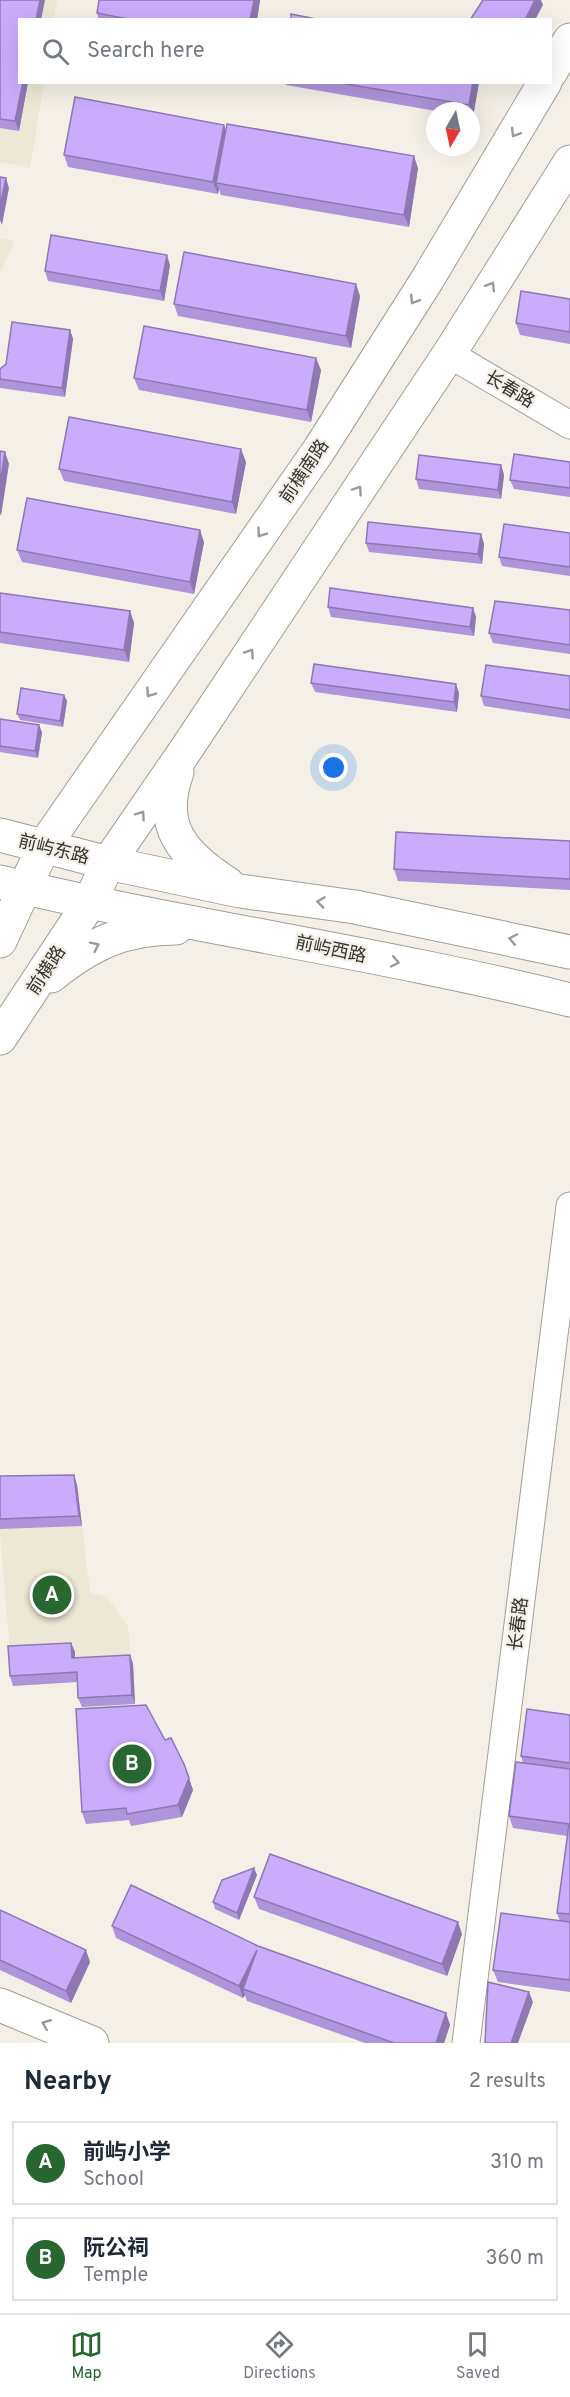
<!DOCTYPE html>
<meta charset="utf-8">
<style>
body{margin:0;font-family:Overpass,"Noto Sans SC",sans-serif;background:#f2f2f3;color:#1f2937}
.compass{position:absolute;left:426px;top:102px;width:54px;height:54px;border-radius:50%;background:#fff;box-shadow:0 6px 24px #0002;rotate:189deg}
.you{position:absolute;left:334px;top:768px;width:21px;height:21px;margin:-15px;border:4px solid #fff;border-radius:50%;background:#1a73e8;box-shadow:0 0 0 9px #1a73e833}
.badge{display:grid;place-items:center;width:39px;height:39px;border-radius:50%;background:#286730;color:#fff;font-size:20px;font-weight:700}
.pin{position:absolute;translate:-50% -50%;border:3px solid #fff;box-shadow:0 2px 6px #0006}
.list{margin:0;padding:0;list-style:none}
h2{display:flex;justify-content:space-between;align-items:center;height:78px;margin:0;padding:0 24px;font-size:26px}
h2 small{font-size:20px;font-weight:400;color:#747a83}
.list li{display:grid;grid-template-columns:39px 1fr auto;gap:18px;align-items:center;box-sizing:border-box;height:84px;margin:0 12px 12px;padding:0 12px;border:2px solid #e0e1e3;border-radius:0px}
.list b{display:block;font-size:22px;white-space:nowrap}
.list p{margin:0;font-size:20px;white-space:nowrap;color:#747a83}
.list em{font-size:20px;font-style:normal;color:#747a83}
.icon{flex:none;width:33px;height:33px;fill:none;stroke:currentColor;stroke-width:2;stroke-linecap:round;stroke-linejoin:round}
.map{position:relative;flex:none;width:570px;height:2043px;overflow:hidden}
.search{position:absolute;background:#fff;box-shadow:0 6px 24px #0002;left:18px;right:18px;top:18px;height:66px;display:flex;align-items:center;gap:15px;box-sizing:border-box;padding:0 21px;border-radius:0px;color:#747a83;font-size:22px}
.sheet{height:270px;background:#fff}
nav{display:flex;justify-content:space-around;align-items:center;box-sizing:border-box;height:84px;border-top:2px solid #e0e1e3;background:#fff;font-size:16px;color:#747a83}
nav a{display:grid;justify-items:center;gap:3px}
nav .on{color:#286730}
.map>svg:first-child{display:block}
.built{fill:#ede7d6}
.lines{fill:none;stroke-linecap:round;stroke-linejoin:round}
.minor-casing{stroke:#a19e96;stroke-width:29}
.major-casing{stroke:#a19e96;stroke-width:35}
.minor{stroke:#fff;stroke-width:27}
.major{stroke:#fff;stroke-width:33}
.wall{fill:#ae94da}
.shaded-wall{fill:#8d78b1}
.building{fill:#caacfd;stroke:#8d78b1;stroke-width:1.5}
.oneway{stroke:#9a9998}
.labels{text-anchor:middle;stroke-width:4.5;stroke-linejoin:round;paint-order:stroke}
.street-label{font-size:18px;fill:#343330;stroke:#f4f0e7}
</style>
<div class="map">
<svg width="570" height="2043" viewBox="0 0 570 2043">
<rect width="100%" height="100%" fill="#f4f0e7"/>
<g class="built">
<path d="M0 0H57L54 19 20 20V82L44 83 30 168 0 162Z"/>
<path d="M0 238 15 241 0 273Z"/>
<path d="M77 1485 90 1592 107 1597 128 1627 135 1704 82 1707 80 1682 13 1686 0 1534V1486Z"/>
</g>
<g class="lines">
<g class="minor-casing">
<g id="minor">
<path d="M449 354 570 425"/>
<path d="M466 2043 570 1206"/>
</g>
</g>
<g class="major-casing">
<g id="major">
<path d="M550 73 570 40"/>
<path d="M177 772C157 827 183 855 228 884"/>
<path d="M0 835 108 863 240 891 355 907 570 952"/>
<path d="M0 882C189 927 382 953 570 1000"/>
<path d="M0 941 44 846 319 450 427 280 545 82"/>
<path d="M51 976C91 944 124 928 176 928"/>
<path d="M0 1038 90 902 108 863 185 751 449 354 570 162"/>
<path d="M0 2005 92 2043"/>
</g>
</g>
<use href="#minor" class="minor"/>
<use href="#major" class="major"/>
</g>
<g class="wall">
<path d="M0 0 20 82H28L19 131 0 128Z"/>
<path d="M260 0 257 20H99L97 13Z"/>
<path d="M285 82H479L473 117H471V111H436L286 85Z"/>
<path d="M226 130 418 168 409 227 221 195 219 189 218 194 68 167 64 155Z"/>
<path d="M170 265 164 301 48 281 45 271Z"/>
<path d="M360 296 351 348 178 316 174 304Z"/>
<path d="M570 299V344L520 335 516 323Z"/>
<path d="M70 330 73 339 65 397 0 388V369Z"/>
<path d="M321 370 311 422 139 390 134 378Z"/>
<path d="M246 462 236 514 64 481 59 469Z"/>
<path d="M570 462V497L514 489 510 480Z"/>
<path d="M501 465 504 475 501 499 419 489 416 479Z"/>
<path d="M570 533V576L502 566 499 557Z"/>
<path d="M481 534 484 544 482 564 369 552 366 543Z"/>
<path d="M204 542 194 594 22 562 17 550Z"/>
<path d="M0 593 130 611 134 623 129 662 0 643Z"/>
<path d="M328 607 473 608 476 617 474 636 331 617Z"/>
<path d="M570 610V654L493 643 489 633Z"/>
<path d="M570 676V719L484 706 481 696Z"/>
<path d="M311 683 459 693 457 712 315 692Z"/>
<path d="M64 695 67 701 63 727 20 720 17 714Z"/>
<path d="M0 719 42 732 38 758 0 752Z"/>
<path d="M570 841V890L398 881 394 869Z"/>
<path d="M74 1475 77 1485 82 1526 0 1529V1476Z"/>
<path d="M71 1643 75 1652V1658L130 1655 133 1664 135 1704 82 1707 78 1698 77 1682 13 1686 10 1676Z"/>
<path d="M570 1715V1992L498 1982 493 1970 560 1921 557 1913 567 1836 513 1828 509 1816 523 1763 521 1756Z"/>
<path d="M165 1740 184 1764 193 1790 182 1817 131 1826 129 1820 86 1824 82 1812Z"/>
<path d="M257 1875 239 1920 215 1909 213 1902Z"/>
<path d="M254 1897 462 1934 447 1976 259 1909Z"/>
<path d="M0 1910 90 1962 71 2003 0 1970Z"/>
<path d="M112 1926 258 1946 446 2013 450 2025 444 2043H365L247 2001 245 1995 243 1998 116 1938Z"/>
</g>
<g class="shaded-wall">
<path d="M40 0H45L41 20H36Z"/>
<path d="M254 0H260L257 20H250Z"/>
<path d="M535 0H541L543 5 535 20H525Z"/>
<path d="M23 82H28L19 131 15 121Z"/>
<path d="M473 82H479L473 117 469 105Z"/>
<path d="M224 125 228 137 216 183 219 189 218 194 213 182Z"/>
<path d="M414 156 418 168 409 227 404 215Z"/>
<path d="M6 178 9 188 2 225 0 220V206Z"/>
<path d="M167 255 170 265 164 301 160 291Z"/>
<path d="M356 284 360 296 351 348 346 336Z"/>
<path d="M70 330 73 339 65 397 62 388Z"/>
<path d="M316 358 321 370 311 422 307 410Z"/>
<path d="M241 449 246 462 236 514 232 502Z"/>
<path d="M5 452 9 464 1 516 0 513V484Z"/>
<path d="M501 465 504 475 501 499 498 490Z"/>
<path d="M200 530 204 542 194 594 190 582Z"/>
<path d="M481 534 484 544 482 564 478 554Z"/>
<path d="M473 608 476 617 474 636 470 627Z"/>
<path d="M130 611 134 623 129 662 124 650Z"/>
<path d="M456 684 459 693 457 712 454 702Z"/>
<path d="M64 695 67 701 63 727 60 721Z"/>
<path d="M39 725 42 732 38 758 35 751Z"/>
<path d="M74 1475 77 1485 82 1526 79 1516Z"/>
<path d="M71 1643 75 1652V1668L72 1658Z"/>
<path d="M130 1655 133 1664 135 1704 132 1695Z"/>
<path d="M184 1764 193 1790 182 1817 178 1805Z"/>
<path d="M254 1868 257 1875 239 1920 237 1913Z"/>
<path d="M458 1922 462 1934 447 1976 442 1964Z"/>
<path d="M86 1950 90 1962 71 2003 66 1991Z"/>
<path d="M257 1950 243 1989 245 1995 243 1998 239 1986Z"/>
<path d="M529 1992 533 2002 518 2043H511Z"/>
<path d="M446 2013 450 2025 444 2043H436Z"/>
</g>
<g class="building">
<path d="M0 0H40L36 20H20V82H23L15 121 0 119Z"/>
<path d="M99 0H254L250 20H133L97 13Z"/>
<path d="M483 0H535L525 20H470Z"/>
<path d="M291 14 321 20H291Z"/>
<path d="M335 82H473L469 105Z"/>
<path d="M75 97 224 125 213 182 64 155Z"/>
<path d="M227 124 414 156 404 215 216 183Z"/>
<path d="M0 177 6 178 0 206Z"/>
<path d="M51 235 167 255 160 291 45 271Z"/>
<path d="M184 252 356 284 346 336 174 304Z"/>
<path d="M521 291 570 299V332L516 323Z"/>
<path d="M12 322 70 330 62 388 0 379V369L6 364Z"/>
<path d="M144 326 316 358 307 410 134 378Z"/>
<path d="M69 417 241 449 232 502 59 469Z"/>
<path d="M0 451 5 452 0 484Z"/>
<path d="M514 454 570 462V488L510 480Z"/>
<path d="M419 455 501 465 498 490 416 479Z"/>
<path d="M27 498 200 530 190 582 17 550Z"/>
<path d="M368 522 481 534 478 554 366 543Z"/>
<path d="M504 524 570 533V567L499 557Z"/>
<path d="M330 588 473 608 470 627 328 607Z"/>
<path d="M0 593 130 611 124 650 0 632Z"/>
<path d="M495 601 570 610V645L489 633Z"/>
<path d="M314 664 456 684 454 702 311 683Z"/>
<path d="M486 665 570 676V710L481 696Z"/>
<path d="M21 688 64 695 60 721 17 714Z"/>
<path d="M0 719 39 725 35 751 0 746Z"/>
<path d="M396 832 570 841V879L394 869Z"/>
<path d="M74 1475 79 1516 0 1519V1476Z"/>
<path d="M71 1643 72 1658 130 1655 132 1695 78 1698 77 1672 10 1676 8 1646Z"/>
<path d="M146 1705 165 1740 171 1738 184 1764 189 1778 178 1805 127 1814 126 1808 82 1812 76 1709Z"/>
<path d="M527 1709 570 1715V1763L521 1756Z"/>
<path d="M516 1762 570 1769V1914L557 1913 569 1824 509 1816Z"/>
<path d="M270 1854 458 1922 442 1964 254 1897Z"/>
<path d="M254 1868 237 1913 213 1902 222 1880Z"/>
<path d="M131 1885 258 1946 446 2013 436 2043H394L243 1989 257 1950 239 1986 112 1926Z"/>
<path d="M0 1910 86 1950 66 1991 0 1960Z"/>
<path d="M501 1913 570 1922V1980L493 1970Z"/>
<path d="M488 1982 529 1992 511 2043H485Z"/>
</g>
<defs><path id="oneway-chevron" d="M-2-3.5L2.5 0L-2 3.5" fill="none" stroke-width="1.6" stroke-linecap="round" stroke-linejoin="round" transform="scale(1.5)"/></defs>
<g class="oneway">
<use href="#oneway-chevron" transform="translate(515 133) rotate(121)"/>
<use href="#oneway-chevron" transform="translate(491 286) rotate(-58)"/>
<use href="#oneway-chevron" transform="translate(414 300) rotate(122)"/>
<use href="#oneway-chevron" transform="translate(358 490) rotate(-56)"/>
<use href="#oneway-chevron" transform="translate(261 533) rotate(125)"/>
<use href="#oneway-chevron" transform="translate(250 653) rotate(-56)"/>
<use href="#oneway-chevron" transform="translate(150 693) rotate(125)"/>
<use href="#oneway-chevron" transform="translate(141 815) rotate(-55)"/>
<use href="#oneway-chevron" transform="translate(321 902) rotate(-172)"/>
<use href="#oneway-chevron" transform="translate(513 939) rotate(-168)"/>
<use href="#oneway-chevron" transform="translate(95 946) rotate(-26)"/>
<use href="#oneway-chevron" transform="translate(395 962) rotate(12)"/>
<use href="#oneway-chevron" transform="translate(46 2024) rotate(-158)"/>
</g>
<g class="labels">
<g class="street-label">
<text transform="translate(510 389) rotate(31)" y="6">长春路</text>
<text transform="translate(304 471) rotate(-56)" y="6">前横南路</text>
<text transform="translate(54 849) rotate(14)" y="6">前屿东路</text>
<text transform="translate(331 949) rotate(12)" y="6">前屿西路</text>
<text transform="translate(46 970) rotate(-57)" y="6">前横路</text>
<text transform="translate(518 1624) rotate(-83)" y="6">长春路</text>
</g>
</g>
</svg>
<svg class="compass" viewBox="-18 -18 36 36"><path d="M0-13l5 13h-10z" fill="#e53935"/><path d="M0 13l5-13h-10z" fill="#747a83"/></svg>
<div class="you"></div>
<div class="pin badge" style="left:52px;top:1595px">A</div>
<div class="pin badge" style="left:132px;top:1764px">B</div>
<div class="search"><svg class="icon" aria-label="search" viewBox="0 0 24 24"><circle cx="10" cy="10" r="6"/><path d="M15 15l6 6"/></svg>Search here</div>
</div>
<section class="sheet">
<h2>Nearby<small>2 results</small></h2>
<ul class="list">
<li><span class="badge">A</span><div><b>前屿小学</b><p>School</p></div><em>310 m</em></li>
<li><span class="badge">B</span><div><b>阮公祠</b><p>Temple</p></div><em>360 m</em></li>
</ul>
</section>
<nav>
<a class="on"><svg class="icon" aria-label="map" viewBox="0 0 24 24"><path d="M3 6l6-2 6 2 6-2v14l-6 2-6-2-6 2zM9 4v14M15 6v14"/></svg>Map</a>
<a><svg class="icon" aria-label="directions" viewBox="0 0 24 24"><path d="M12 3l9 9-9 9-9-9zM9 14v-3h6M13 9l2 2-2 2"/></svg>Directions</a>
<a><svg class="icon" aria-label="saved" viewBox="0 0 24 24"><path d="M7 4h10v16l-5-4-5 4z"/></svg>Saved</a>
</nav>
